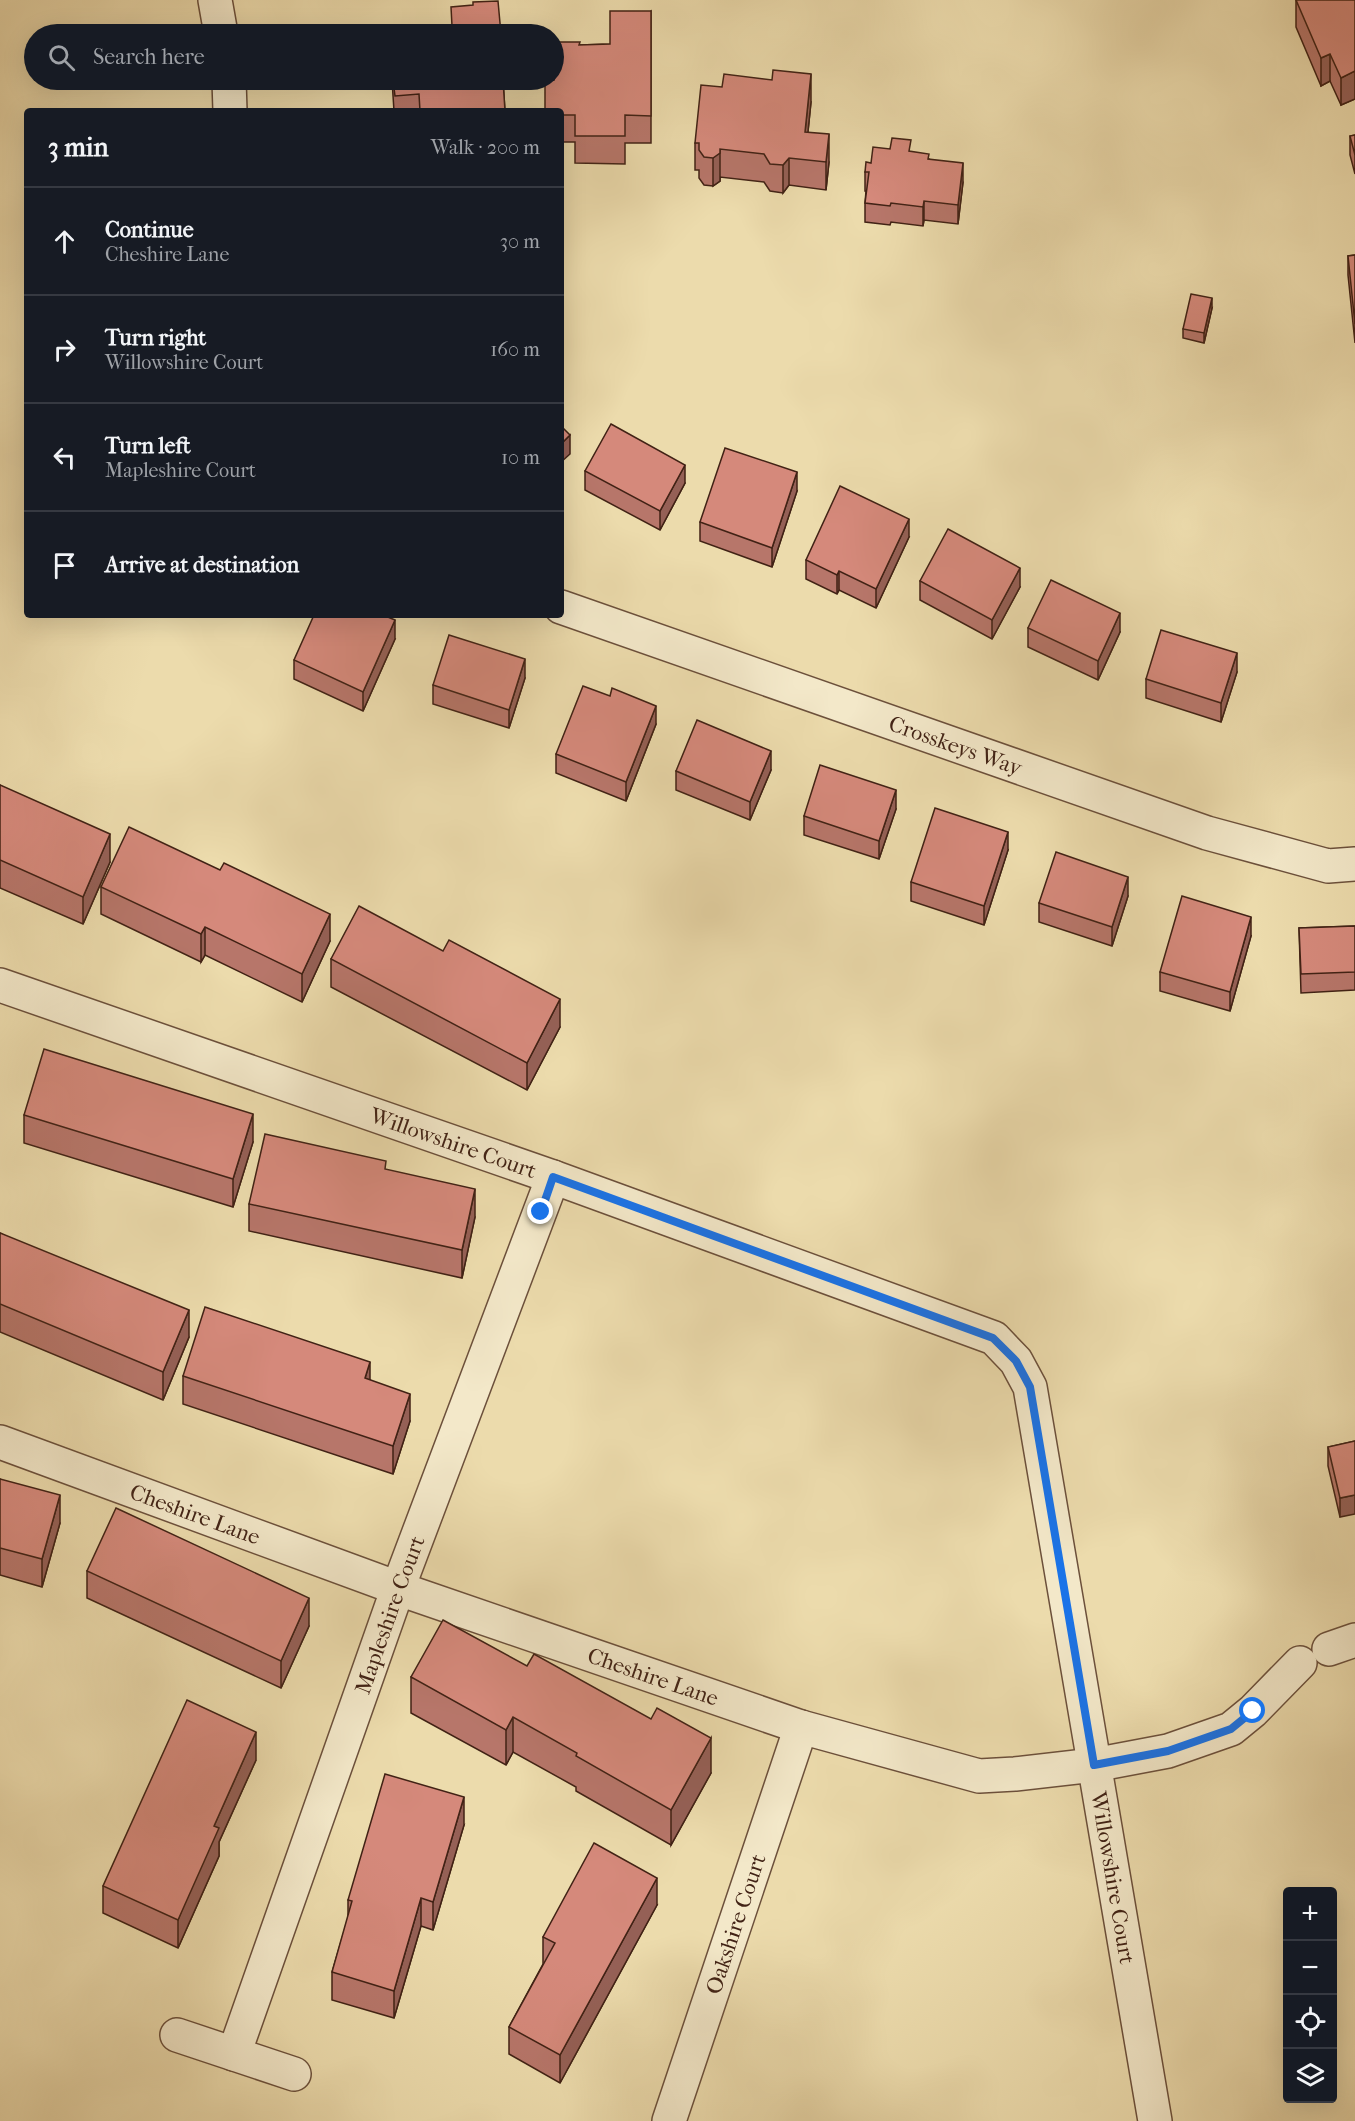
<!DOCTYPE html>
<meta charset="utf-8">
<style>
body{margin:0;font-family:"IM FELL French Canon",serif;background:#242831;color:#f1f3f6}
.controls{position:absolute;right:18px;bottom:18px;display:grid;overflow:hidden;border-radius:6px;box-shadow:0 6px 24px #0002}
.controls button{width:54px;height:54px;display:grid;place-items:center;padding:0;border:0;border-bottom:2px solid #363941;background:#171b24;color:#f1f3f6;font:30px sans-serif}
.stop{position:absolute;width:18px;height:18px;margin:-14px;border:4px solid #1a73e8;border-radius:50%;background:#fff}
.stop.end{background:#1a73e8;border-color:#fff;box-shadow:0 2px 6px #0008}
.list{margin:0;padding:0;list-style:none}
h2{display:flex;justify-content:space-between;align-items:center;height:78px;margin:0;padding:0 24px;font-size:26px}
h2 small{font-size:20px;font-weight:400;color:#9ea1a6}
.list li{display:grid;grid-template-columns:39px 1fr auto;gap:18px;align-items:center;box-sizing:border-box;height:108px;padding:0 24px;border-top:2px solid #363941}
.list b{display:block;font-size:22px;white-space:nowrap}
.list p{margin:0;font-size:20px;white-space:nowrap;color:#9ea1a6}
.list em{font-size:20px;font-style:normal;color:#9ea1a6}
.icon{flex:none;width:33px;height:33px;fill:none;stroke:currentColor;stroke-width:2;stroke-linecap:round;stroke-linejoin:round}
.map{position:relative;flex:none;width:1355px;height:2121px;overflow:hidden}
.search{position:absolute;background:#171b24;box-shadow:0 6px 24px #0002;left:24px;top:24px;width:540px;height:66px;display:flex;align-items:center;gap:15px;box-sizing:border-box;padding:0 21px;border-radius:33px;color:#9ea1a6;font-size:22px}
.panel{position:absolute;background:#171b24;box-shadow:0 6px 24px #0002;left:24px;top:108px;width:540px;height:510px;border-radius:6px}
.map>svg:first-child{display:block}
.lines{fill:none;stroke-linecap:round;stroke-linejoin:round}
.minor-casing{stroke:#6c503b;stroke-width:36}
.minor{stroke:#f3e8c9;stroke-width:33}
.wall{fill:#b7766a;stroke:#412215;stroke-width:1.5}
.shaded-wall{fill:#956056;stroke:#412215;stroke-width:1.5}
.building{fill:#d5897b;stroke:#412215;stroke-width:1.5}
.route{stroke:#1a73e8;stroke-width:8}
.labels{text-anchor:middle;stroke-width:5;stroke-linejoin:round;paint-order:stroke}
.street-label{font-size:22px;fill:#412215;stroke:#f3e8c9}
</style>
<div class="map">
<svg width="1355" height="2121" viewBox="0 0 1355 2121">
<rect width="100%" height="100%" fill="#ecdbac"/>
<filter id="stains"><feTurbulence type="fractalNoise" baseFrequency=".00333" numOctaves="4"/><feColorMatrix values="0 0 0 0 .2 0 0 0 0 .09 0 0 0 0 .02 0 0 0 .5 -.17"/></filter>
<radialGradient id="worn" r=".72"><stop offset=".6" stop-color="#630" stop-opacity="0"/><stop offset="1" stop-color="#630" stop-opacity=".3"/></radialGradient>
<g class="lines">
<g class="minor-casing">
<g id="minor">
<path d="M215 0 221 34"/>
<path d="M229 80 230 111"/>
<path id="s1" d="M561 607 1207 833 1328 866 1355 864"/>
<path id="s2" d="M0 985 553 1177 994 1338 1016 1361 1030 1387 1155 2121"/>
<path id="s3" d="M0 1442 411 1593 801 1727 979 1776 1015 1774 1094 1765 1168 1751 1231 1729 1253 1711 1300 1663"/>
<path d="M1329 1649 1355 1640"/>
<path d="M177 2035 294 2074"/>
<path id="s4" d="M234 2054 398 1588 553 1177"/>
<path id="s5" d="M669 2121 801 1727"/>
</g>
</g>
<use href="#minor" class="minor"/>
</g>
<g class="wall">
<path d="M1296 0H1355V99L1341 105 1330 81 1321 86 1296 27Z"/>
<path d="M651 11V143H625V164L575 163V142H561V111L580 45 610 44Z"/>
<path d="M392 80H503L505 111H394Z"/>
<path d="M811 102 808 132 829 162 826 190 789 185 783 193 770 191 764 182 720 177V181L713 186 704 185 699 178V170H695V143Z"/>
<path d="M1355 135V174L1350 155V136Z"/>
<path d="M911 152 929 159 963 182 958 224 924 220 923 226 891 222 890 225 865 222V203L866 191H865V172L871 163Z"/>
<path d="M1355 255V343L1348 275V256Z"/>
<path d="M1212 308 1204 343 1183 338V329Z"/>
<path d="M585 471 685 483 660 530 585 490Z"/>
<path d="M797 491 772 567 700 541V522Z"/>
<path d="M909 537 876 608 839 590 837 594 806 579V560Z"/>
<path d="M920 581 1020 587 992 639 920 600Z"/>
<path d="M1028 628 1120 632 1098 680 1028 647Z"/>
<path d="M395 639 363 711 294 679V660Z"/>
<path d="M1237 672 1221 722 1146 698V679Z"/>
<path d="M525 678 509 728 433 704V685Z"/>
<path d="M610 696 656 724 626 801 556 773V754Z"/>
<path d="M771 770 750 820 676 790V771Z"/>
<path d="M0 785 110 862 83 924 0 888Z"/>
<path d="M896 809 879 859 804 835V816Z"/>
<path d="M1008 850 984 925 911 901V882Z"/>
<path d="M101 887 330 941 302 1002 205 955 201 962 101 914Z"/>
<path d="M1128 896 1112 946 1039 922V903Z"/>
<path d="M1355 926V990L1301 993 1299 928Z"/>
<path d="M1251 936 1230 1011 1160 991V972Z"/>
<path d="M443 951 560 1027 527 1090 331 987V959Z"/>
<path d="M24 1115 253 1142 233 1207 24 1143Z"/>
<path d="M386 1170 475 1217 462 1278 249 1231V1204Z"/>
<path d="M0 1233 189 1337 163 1400 0 1332Z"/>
<path d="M183 1376 370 1380 410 1421 393 1474 183 1404Z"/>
<path d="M1355 1441 1340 1517 1328 1466V1447Z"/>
<path d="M0 1479 60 1523 42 1587 0 1575Z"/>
<path d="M87 1571 309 1626 281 1688 87 1598Z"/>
<path d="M411 1677 711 1773 671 1845 576 1791V1787L513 1752 506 1765 411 1713Z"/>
<path d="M256 1760 219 1842V1856L178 1948 103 1913V1886Z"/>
<path d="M464 1825 433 1930 421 1926 394 2018 332 2000V1972L348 1918V1900Z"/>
<path d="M657 1905 560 2083 509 2054V2027L543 1964V1937Z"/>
</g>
<g class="shaded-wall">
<path d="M1330 54V81L1321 86V58Z"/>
<path d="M1355 71V99L1341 105V78Z"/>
<path d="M811 74V102L805 160V132Z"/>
<path d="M829 134V162L826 190V162Z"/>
<path d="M720 149V181L713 186V158Z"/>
<path d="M789 158V185L783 193V165Z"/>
<path d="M963 163V182L958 224V205Z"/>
<path d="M924 201V220L923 226V207Z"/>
<path d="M1212 298V308L1204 343V333Z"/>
<path d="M570 435V454L561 462V444Z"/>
<path d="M685 465V483L660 530V511Z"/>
<path d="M797 472V491L772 567V548Z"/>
<path d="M909 519V537L876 608V589Z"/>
<path d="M1020 568V587L992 639V620Z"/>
<path d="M839 571V590L837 594V575Z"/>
<path d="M1120 613V632L1098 680V661Z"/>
<path d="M395 620V639L363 711V692Z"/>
<path d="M1237 653V672L1221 722V703Z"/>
<path d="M525 659V678L509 728V710Z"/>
<path d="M656 706V724L626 801V782Z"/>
<path d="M771 751V770L750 820V802Z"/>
<path d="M896 790V809L879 859V841Z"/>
<path d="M1008 832V850L984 925V906Z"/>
<path d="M110 834V862L83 924V897Z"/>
<path d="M1128 877V896L1112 946V927Z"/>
<path d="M330 914V941L302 1002V974Z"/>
<path d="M1251 917V936L1230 1011V992Z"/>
<path d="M205 927V955L201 962V934Z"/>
<path d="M560 999V1027L527 1090V1063Z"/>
<path d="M253 1114V1142L233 1207V1179Z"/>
<path d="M475 1189V1217L462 1278V1250Z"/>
<path d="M189 1310V1337L163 1400V1372Z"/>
<path d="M370 1362V1389L365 1378Z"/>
<path d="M410 1394V1421L393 1474V1446Z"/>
<path d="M60 1495V1523L42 1587V1559Z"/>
<path d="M1355 1495V1514L1340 1517V1498Z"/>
<path d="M309 1598V1626L281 1688V1661Z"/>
<path d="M513 1717V1752L506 1765V1730Z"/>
<path d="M256 1732V1760L219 1842V1856L178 1948V1920L214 1826Z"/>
<path d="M711 1738V1773L671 1845V1810Z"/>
<path d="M464 1797V1825L433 1930V1902Z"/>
<path d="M657 1878V1905L560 2083V2055Z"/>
<path d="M421 1898V1926L394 2018V1991Z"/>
</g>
<g class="building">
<path d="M1296 0H1355V71L1341 78 1330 54 1321 58Z"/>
<path d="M498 1 501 34H391L390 32 397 31 398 28 452 26 451 7 473 5V2Z"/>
<path d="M610 11H651V116L625 115V136H575V115H561V111H545V80H554V42H580L579 45 610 44Z"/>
<path d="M773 70 811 74 805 132 829 134 826 162 789 158 783 165 770 164 764 154 720 149V153L713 158 704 157 699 150V143H695L701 85 722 87 724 74 772 80Z"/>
<path d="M393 80H503L505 111H420L419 94 395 96Z"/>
<path d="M1355 135V155L1350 136Z"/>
<path d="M892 138 911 140 909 151 929 154 928 159 963 163 958 205 924 201 923 207 891 203 890 206 865 203 869 172H865L866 162 871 163 873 147 890 149Z"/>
<path d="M1355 255V324L1348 256Z"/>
<path d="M1191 294 1212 298 1204 333 1183 329Z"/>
<path d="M611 424 685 465 660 511 585 471Z"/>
<path d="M561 426 570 435 561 444Z"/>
<path d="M725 448 797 472 772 548 700 522Z"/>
<path d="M840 486 909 519 876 589 839 571 837 575 806 560Z"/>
<path d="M948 529 1020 568 992 620 920 581Z"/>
<path d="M1051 580 1120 613 1098 661 1028 628Z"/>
<path d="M314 615H383L395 620 363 692 294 660Z"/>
<path d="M1161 630 1237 653 1221 703 1146 679Z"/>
<path d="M449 635 525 659 509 710 433 685Z"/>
<path d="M583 686 610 696 612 688 656 706 626 782 556 754Z"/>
<path d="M697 720 771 751 750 802 676 771Z"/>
<path d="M820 765 896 790 879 841 804 816Z"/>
<path d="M0 785 110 834 83 897 0 860Z"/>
<path d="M935 808 1008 832 984 906 911 882Z"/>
<path d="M129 827 220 870 224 863 330 914 302 974 205 927 201 934 101 887Z"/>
<path d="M1056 852 1128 877 1112 927 1039 903Z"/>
<path d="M1182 896 1251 917 1230 992 1160 972Z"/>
<path d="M359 906 443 951 449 940 560 999 527 1063 331 959Z"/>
<path d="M1355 926V972L1301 974 1299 928Z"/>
<path d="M44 1049 253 1114 233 1179 24 1115Z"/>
<path d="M265 1134 386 1161 385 1169 475 1189 462 1250 249 1204Z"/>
<path d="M0 1233 189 1310 163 1372 0 1304Z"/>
<path d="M205 1307 370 1362 365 1378 410 1394 393 1446 183 1376Z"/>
<path d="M1355 1441V1495L1340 1498 1328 1447Z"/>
<path d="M0 1479 60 1495 42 1559 0 1548Z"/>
<path d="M116 1508 309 1598 281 1661 87 1571Z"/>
<path d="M443 1620 527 1666 534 1654 651 1719 657 1708 711 1738 671 1810 576 1756 577 1753 513 1717 506 1730 411 1677Z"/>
<path d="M187 1700 256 1732 214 1826 219 1828 178 1920 103 1886Z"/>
<path d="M385 1774 464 1797 433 1902 421 1898 394 1991 332 1972 352 1901 348 1900Z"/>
<path d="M594 1843 657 1878 560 2055 509 2027 555 1943 543 1937Z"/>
</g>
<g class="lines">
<path class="route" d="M541 1212 553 1177 993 1338 1016 1361 1030 1387 1094 1765 1168 1751 1231 1729 1253 1711"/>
</g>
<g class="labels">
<g class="street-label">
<text dy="8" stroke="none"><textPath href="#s1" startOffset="418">Crosskeys Way</textPath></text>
<text dy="8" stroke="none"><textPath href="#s2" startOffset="480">Willowshire Court</textPath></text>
<text dy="8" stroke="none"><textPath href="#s3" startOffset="208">Cheshire Lane</textPath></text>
<text dy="8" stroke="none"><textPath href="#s4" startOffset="466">Mapleshire Court</textPath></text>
<text dy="8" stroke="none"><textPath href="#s3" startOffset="694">Cheshire Lane</textPath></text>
<text dy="8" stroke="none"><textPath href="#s2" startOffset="1614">Willowshire Court</textPath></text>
<text dy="8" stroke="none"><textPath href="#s5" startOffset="208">Oakshire Court</textPath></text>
</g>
</g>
<rect width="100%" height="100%" filter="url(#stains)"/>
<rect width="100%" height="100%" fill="url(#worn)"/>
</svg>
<div class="controls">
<button>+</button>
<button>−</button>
<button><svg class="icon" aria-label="locate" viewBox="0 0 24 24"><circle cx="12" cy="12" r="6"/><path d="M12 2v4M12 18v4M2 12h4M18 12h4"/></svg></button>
<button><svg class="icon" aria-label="layers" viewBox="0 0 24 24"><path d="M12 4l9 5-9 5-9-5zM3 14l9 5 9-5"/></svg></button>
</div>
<div class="stop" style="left:1253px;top:1711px"></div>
<div class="stop end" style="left:541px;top:1212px"></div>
<div class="search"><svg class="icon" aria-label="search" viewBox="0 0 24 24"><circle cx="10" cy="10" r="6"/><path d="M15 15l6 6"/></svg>Search here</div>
<section class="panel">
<h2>3 min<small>Walk · 200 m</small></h2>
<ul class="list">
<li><svg class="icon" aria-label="ahead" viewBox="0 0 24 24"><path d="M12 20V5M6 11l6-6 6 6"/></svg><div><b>Continue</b><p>Cheshire Lane</p></div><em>30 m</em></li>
<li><svg class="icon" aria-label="right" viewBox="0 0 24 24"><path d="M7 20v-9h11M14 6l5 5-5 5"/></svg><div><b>Turn right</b><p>Willowshire Court</p></div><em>160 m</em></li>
<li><svg class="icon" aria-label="left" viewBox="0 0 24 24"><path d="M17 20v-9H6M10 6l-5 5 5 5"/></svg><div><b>Turn left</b><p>Mapleshire Court</p></div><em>10 m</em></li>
<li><svg class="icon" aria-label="arrive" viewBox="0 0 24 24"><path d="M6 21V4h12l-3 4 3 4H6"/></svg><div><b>Arrive at destination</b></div></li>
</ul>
</section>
</div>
